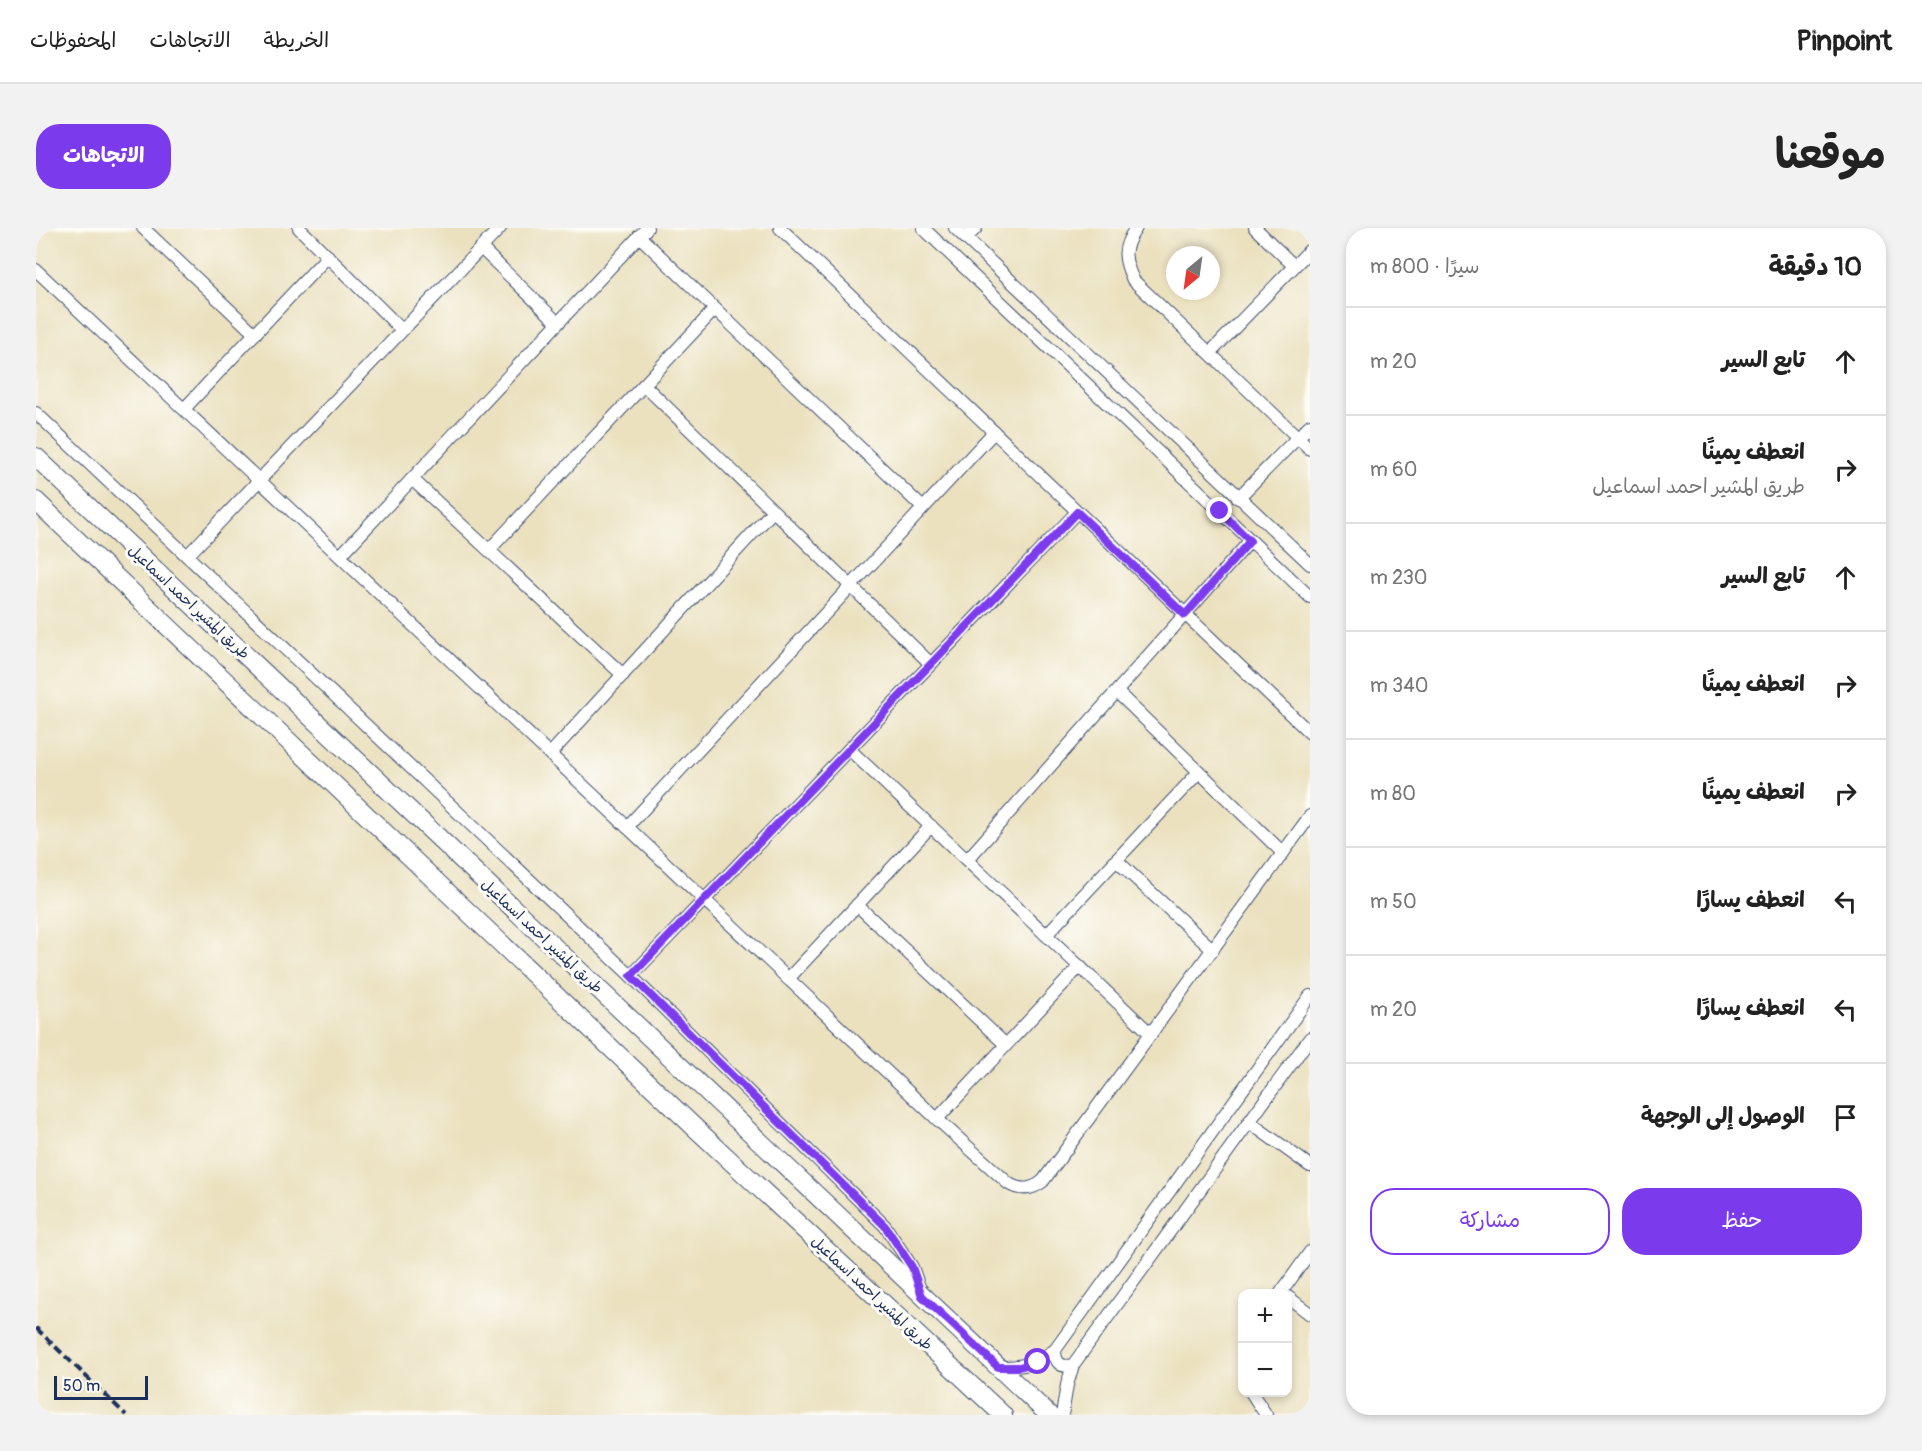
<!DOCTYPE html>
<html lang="ar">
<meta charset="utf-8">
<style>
body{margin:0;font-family:Pangolin,"Playpen Sans Arabic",sans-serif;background:#f2f2f2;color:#222;direction:rtl}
.controls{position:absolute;right:18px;bottom:18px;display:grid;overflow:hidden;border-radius:12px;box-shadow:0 3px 9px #0003}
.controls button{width:54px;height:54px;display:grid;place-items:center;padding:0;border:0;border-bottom:2px solid #e0e0e0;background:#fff;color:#222;font:30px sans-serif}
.compass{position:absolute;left:1130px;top:18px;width:54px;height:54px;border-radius:50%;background:#fff;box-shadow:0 3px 9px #0003;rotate:209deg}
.scale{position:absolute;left:18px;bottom:15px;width:94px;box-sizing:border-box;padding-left:6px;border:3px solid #1b2f5e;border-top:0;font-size:16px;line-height:21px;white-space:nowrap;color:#1b2f5e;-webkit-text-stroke:4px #fdfcf7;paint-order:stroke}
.stop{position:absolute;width:18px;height:18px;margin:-14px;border:4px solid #7c3aed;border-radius:50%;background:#fff}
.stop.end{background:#7c3aed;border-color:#fff;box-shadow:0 2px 6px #0008}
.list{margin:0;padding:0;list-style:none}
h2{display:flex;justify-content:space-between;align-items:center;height:78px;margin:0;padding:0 24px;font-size:26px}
h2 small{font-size:20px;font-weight:400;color:#767676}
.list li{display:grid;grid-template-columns:39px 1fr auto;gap:18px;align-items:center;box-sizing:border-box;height:108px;padding:0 24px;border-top:2px solid #e0e0e0}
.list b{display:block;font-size:22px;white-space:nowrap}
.list p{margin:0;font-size:20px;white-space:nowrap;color:#767676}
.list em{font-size:20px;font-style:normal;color:#767676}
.actions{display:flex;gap:12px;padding:18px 24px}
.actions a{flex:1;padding:14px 0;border:2px solid #7c3aed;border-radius:24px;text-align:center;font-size:21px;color:#7c3aed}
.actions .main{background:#7c3aed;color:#fff}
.icon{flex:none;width:33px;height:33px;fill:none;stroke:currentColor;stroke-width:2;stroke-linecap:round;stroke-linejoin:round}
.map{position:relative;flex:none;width:1274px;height:1187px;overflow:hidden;direction:ltr;border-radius:24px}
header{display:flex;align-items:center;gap:36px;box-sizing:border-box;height:84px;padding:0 30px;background:#fff;border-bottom:2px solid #e0e0e0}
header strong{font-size:28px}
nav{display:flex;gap:33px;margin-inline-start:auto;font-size:21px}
.intro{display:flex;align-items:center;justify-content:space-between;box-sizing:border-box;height:144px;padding:0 36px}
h1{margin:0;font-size:42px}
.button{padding:15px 27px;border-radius:24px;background:#7c3aed;color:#fff;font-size:21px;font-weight:700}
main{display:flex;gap:36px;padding:0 36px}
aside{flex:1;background:#fff;border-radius:24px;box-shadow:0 3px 9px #0003}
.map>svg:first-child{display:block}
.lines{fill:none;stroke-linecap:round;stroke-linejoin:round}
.street-casing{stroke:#3a4a6d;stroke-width:14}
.secondary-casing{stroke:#3a4a6d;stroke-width:20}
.street{stroke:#fff;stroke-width:12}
.secondary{stroke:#fff;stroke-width:18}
.rail{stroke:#1b2f5e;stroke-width:4;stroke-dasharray:9 4.5;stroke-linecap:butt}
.route{stroke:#7c3aed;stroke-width:8}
.labels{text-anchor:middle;stroke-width:6;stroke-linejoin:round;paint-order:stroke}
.street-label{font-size:15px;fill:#1b2f5e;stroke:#fdfcf7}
</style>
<header>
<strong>Pinpoint</strong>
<nav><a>الخريطة</a><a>الاتجاهات</a><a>المحفوظات</a></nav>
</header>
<div class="intro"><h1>موقعنا</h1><a class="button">الاتجاهات</a></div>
<main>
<aside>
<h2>10 دقيقة<small>سيرًا · 800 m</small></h2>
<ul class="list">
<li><svg class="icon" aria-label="ahead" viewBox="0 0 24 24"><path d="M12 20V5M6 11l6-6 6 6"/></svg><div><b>تابع السير</b></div><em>20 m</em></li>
<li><svg class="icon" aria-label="right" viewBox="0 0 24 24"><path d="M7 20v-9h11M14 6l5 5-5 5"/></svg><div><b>انعطف يمينًا</b><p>طريق المشير احمد اسماعيل</p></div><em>60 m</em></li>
<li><svg class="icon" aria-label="ahead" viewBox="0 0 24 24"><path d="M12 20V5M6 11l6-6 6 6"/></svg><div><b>تابع السير</b></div><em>230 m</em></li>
<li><svg class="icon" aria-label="right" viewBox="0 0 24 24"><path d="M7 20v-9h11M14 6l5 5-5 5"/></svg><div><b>انعطف يمينًا</b></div><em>340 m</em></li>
<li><svg class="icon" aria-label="right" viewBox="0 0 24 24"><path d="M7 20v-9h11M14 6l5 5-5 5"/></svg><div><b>انعطف يمينًا</b></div><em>80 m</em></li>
<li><svg class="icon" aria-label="left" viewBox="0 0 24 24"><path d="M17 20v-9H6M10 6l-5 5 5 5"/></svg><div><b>انعطف يسارًا</b></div><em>50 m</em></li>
<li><svg class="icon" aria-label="left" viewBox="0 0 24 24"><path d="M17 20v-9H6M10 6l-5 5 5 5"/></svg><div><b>انعطف يسارًا</b></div><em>20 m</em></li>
<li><svg class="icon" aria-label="arrive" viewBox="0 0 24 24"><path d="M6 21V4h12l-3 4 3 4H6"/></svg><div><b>الوصول إلى الوجهة</b></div></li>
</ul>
<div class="actions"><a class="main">حفظ</a><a>مشاركة</a></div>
</aside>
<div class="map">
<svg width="1274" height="1187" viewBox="0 0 1274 1187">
<rect width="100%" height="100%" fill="#fdfcf7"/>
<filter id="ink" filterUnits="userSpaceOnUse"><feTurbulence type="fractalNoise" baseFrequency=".0167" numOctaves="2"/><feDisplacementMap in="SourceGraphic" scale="12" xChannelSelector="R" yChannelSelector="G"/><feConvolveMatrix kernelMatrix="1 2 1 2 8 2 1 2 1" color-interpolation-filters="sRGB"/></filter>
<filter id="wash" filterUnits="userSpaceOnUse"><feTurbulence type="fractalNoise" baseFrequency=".008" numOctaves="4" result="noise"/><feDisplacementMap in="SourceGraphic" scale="24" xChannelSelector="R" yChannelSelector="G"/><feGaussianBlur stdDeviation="1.35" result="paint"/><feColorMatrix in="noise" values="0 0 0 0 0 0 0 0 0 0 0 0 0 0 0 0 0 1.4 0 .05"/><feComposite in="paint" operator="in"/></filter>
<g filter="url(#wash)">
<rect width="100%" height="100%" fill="#ebe1bf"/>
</g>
<g filter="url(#ink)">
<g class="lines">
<g class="street-casing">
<g id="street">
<path d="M107 0 219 106"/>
<path d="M263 0 366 102"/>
<path d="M744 0 1274 505"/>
<path d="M887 0 1274 369"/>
<path d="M919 0 1274 336"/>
<path d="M1100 0C1086 20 1087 30 1097 52L1274 221"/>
<path d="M1219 0 1258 38"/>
<path d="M603 8 887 280"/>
<path d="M930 10 940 0"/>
<path d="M445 20 522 95"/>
<path d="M0 42 901 891 973 956C986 963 996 962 1007 953L1274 588"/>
<path d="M1174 125 1274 22"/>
<path d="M608 157 895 436"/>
<path d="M148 181 292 28"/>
<path d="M0 185 595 748 849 998 876 1039 885 1064"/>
<path d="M376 251 587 447"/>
<path d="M1202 270 1274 197"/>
<path d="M453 322 679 81"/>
<path d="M151 328 464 0"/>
<path d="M304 328 611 0"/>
<path d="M1081 464 1247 625"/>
<path d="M813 521 1115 806"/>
<path d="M514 526 737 283"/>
<path d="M591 599 958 204"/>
<path d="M931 632 1214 313"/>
<path d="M1080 632 1177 722"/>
<path d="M821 677 970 817"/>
<path d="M1010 707 1163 544"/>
<path d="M595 748 1041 284"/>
<path d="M752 751 895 598"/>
<path d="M901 891 1044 738"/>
<path d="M1213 894 1274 938"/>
<path d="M1244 1066 1274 1024"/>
<path d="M1252 1069 1274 1086"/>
<path d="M1019 1122C1019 1135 1025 1140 1037 1137"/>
<path d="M962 1139C987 1139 999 1136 1019 1122L1274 768"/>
<path d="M1215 1164 1230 1187"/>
<path d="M1026 1187 1031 1157 1037 1137 1274 810"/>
</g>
</g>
<g class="secondary-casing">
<g id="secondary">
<path d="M0 229 1013 1187"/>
<path d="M0 273 656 897 967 1187"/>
</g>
</g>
<use href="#street" class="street"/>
<use href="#secondary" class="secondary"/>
<path class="rail" d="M0 1100 90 1187"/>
</g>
</g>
<g class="lines" filter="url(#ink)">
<path class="route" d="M1002 1134 983 1139H962L886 1068 876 1039 849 998 595 748 1041 284 1149 387 1214 313 1184 283"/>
</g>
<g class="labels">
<g class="street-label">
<text transform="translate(153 374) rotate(43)" y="5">طريق المشير احمد اسماعيل</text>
<text transform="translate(506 708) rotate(43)" y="5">طريق المشير احمد اسماعيل</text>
<text transform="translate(836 1065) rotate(43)" y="5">طريق المشير احمد اسماعيل</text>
</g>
</g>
</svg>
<div class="controls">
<button>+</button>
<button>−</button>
</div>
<svg class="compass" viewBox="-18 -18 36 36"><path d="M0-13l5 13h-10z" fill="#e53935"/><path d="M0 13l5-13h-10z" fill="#767676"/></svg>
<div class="scale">50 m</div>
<div class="stop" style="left:1002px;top:1134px"></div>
<div class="stop end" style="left:1184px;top:283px"></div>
</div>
</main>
